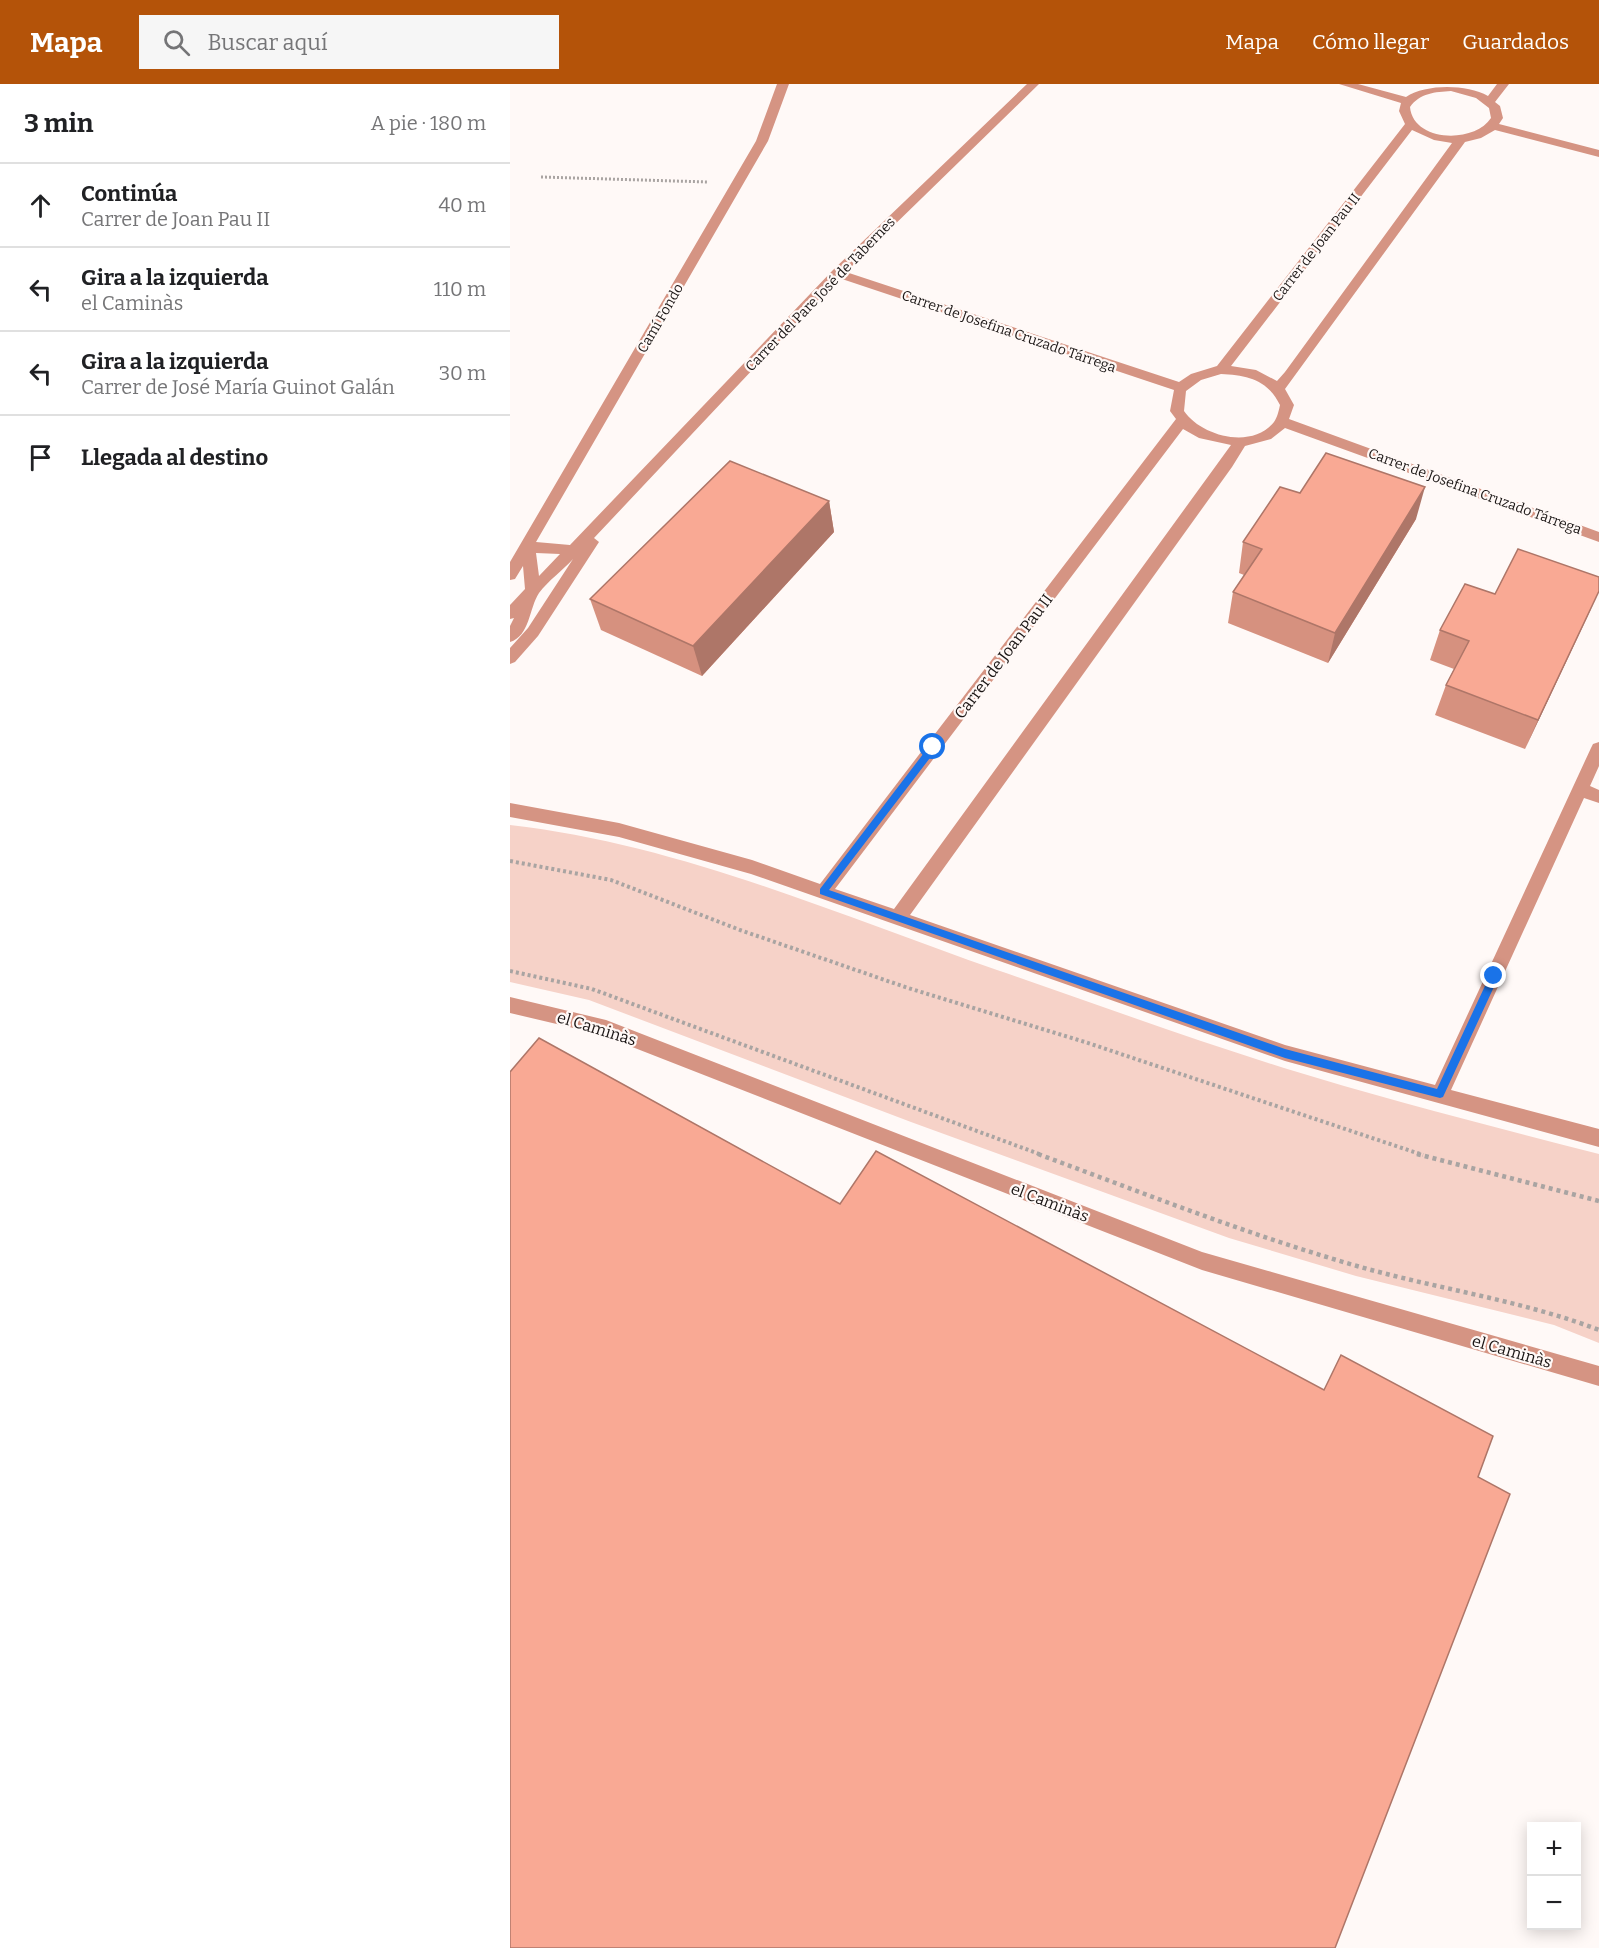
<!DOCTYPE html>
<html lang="es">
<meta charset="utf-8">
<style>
body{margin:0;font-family:Bitter,serif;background:#f6f6f6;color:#202124}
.controls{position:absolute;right:18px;bottom:18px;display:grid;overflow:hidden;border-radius:0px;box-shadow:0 3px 15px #0003}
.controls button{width:54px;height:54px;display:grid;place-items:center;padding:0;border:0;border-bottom:2px solid #e0e0e0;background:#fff;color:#202124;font:30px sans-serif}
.stop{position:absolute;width:18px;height:18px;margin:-14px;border:4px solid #1a73e8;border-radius:50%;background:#fff}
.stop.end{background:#1a73e8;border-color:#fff;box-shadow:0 2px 6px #0008}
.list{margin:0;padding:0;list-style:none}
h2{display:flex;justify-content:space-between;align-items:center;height:78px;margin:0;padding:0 24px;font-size:26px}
h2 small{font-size:20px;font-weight:400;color:#757577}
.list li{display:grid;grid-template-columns:39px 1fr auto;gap:18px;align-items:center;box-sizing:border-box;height:84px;padding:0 24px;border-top:2px solid #e0e0e0}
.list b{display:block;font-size:22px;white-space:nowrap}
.list p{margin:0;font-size:20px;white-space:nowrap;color:#757577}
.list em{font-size:20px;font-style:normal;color:#757577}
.icon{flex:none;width:33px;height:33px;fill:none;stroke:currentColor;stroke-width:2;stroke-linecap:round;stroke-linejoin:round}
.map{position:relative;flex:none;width:1089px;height:1864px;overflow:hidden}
header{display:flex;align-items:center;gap:36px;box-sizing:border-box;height:84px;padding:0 30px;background:#b45309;color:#fff}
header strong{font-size:28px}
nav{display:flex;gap:33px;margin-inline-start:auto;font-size:21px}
.search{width:420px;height:54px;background:#f6f6f6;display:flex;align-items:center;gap:15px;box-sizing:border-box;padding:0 21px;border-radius:0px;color:#757577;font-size:22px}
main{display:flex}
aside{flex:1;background:#fff}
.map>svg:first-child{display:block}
.green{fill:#f6d2c8}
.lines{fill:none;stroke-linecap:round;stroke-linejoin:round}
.path-far2{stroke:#a9a4a2;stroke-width:3;stroke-dasharray:2 2;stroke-linecap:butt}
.path-far1{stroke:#a9a4a2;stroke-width:4;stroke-dasharray:3 3;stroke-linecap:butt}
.path{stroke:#a9a4a2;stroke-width:4.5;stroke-dasharray:4 4;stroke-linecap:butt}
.minor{fill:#d59483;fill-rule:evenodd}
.wall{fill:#d6917f}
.shaded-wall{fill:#ae7668}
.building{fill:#f9a994;stroke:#ae7668;stroke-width:1.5}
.route{fill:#1a73e8}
.labels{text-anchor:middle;stroke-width:4.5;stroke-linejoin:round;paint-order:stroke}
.far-street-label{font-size:14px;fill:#1a1514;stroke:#fff9f7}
.street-label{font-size:16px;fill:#1a1514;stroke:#fff9f7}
</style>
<header>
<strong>Mapa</strong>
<div class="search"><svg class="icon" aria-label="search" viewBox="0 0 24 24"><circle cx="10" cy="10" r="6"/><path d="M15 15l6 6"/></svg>Buscar aquí</div>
<nav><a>Mapa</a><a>Cómo llegar</a><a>Guardados</a></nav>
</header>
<main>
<aside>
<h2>3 min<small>A pie · 180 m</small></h2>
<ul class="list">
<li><svg class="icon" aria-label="ahead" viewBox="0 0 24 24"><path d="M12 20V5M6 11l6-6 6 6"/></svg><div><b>Continúa</b><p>Carrer de Joan Pau II</p></div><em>40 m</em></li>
<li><svg class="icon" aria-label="left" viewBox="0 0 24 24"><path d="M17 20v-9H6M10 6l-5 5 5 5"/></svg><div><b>Gira a la izquierda</b><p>el Caminàs</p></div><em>110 m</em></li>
<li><svg class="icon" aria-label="left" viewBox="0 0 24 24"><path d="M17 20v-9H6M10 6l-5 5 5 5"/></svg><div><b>Gira a la izquierda</b><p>Carrer de José María Guinot Galán</p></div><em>30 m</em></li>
<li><svg class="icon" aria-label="arrive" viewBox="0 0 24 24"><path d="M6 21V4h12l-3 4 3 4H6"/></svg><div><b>Llegada al destino</b></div></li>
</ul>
</aside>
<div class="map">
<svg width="1089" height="1864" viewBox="0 0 1089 1864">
<rect width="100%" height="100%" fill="#fff9f7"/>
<path class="green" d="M0 741C169 760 328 831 487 886 583 919 678 954 774 984 878 1016 984 1043 1089 1070V1259L1044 1241 846 1192 719 1154 401 1038 79 916 0 898Z"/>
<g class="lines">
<path class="path-far2" d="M31 93 198 98"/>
<g class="path-far1">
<path d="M0 777 101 796 230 846 398 904 575 958 913 1071"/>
<path d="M0 887 82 905 532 1071"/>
</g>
<g class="path">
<path d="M528 1070C633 1109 739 1151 847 1182 927 1205 1011 1216 1089 1246"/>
<path d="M907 1070 1089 1117"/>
</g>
<g class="minor">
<path d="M267 0H279L258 57 26 458 60 461 323 186 517 0H529L336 188 669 298 681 290 707 282 895 40 889 27 891 19 829 0H848L896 13C916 0 956 0 978 12L987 0H999L985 18 990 22 993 34 989 40 1089 66V73L985 46 971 54 955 58 775 305 784 321 779 335 1089 448V458L775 344 761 355 735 362 722 383 400 831 775 961 925 1001 1081 664 1083 660 1089 658V682L1080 702 1089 706V719L1074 714 941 1006 1089 1045V1063L775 977 241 790 109 753 0 733V719L109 739 242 776 310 800 666 335 660 327 664 306 329 194 84 454 89 458 28 552 5 578 0 580V564L18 544 63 475C53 486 38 497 29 509 19 524 20 552 0 558V542L4 534 0 535V521L15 505 13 482 5 495 0 496V478L246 57ZM941 7 966 14 979 24 981 34C964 60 903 58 900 23 910 9 925 8 941 7ZM902 46 924 56 942 59 775 288 767 297 746 286 721 282ZM711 290C737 291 758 296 770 321 769 326 767 334 764 338 742 366 691 352 674 327L676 307 691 296ZM673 345 689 354 721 361 384 825 325 805ZM26 469 50 470 29 492Z"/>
<path d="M0 913 96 936 692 1168 1089 1282V1302L692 1186 89 950 0 929Z"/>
</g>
</g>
<g class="wall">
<path d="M790 409 906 435 818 579 718 539 723 508 734 491 729 489 733 458Z"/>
<path d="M319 417 324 448 192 592 91 546 80 515Z"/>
<path d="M985 510 1081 525 1015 665 925 631 936 601 944 585 920 576 930 546Z"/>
</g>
<g class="shaded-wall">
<path d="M915 403 906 435 818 579 825 549Z"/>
<path d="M319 417 324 448 192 592 183 562Z"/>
<path d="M1089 508 1081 525 1015 665 1028 636Z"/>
</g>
<g class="building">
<path d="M816 369 915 403 825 549 723 508 752 465 733 458 770 403 790 409Z"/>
<path d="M220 377 319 417 183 562 80 515Z"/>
<path d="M1008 465 1089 493V507L1028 636 936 601 959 557 930 546 955 500 985 510Z"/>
<path d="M29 954 330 1120 366 1067 814 1306 831 1271 983 1352 968 1393 1000 1410 825 1864H0V988Z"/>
</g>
<path class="route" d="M423 660 427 663 426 666 319 806 775 965 927 1005 981 889H987L989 892 933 1013 930 1014 775 974 310 810V805L420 661Z"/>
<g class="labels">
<g class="far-street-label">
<text transform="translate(806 163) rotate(-52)" y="5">Carrer de Joan Pau II</text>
<text transform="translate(310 210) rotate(-46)" y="5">Carrer del Pare José de Tabernes</text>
<text transform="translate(150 234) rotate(-60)" y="5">Camí Fondo</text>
<text transform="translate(499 247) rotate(19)" y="5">Carrer de Josefina Cruzado Tárrega</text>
<text transform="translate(965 407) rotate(20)" y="5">Carrer de Josefina Cruzado Tárrega</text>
</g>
<g class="street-label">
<text transform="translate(493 572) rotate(-53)" y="6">Carrer de Joan Pau II</text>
<text transform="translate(87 944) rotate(17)" y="6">el Caminàs</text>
<text transform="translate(540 1118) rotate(21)" y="6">el Caminàs</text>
<text transform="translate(1002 1267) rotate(16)" y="6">el Caminàs</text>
</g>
</g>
</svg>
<div class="controls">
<button>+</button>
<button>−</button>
</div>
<div class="stop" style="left:423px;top:663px"></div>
<div class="stop end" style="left:984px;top:892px"></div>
</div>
</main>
